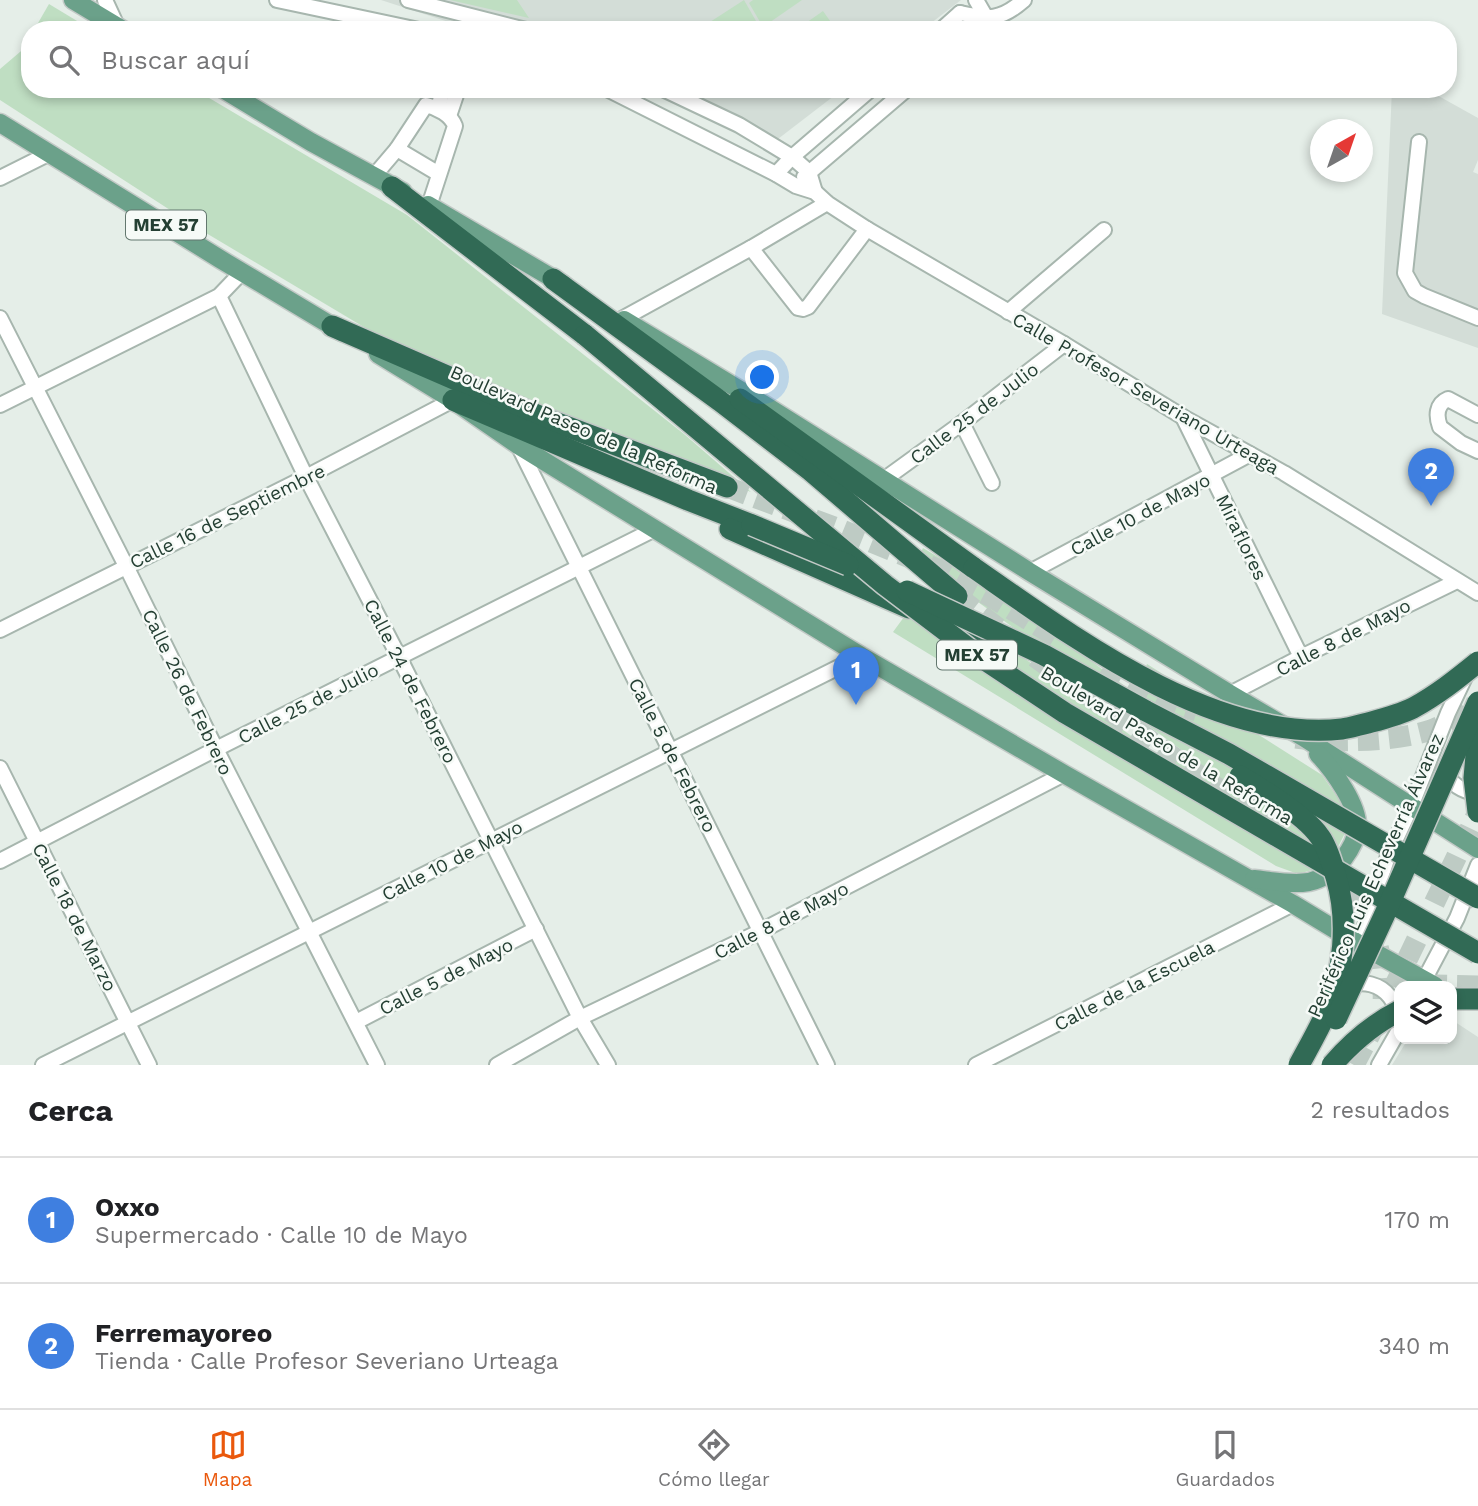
<!DOCTYPE html>
<html lang="es">
<meta charset="utf-8">
<style>
body{margin:0;font-family:"Work Sans",sans-serif;background:#f6f6f6;color:#202124}
.controls{position:absolute;right:21px;bottom:21px;display:grid;overflow:hidden;border-radius:14px;box-shadow:0 4px 10px #0003}
.controls button{width:63px;height:63px;display:grid;place-items:center;padding:0;border:0;border-bottom:2px solid #e0e0e0;background:#fff;color:#202124;font:35px sans-serif}
.compass{position:absolute;left:1310px;top:119px;width:63px;height:63px;border-radius:50%;background:#fff;box-shadow:0 4px 10px #0003;rotate:40deg}
.you{position:absolute;left:763px;top:378px;width:24px;height:24px;margin:-18px;border:5px solid #fff;border-radius:50%;background:#1a73e8;box-shadow:0 0 0 10px #1a73e833}
.badge{display:grid;place-items:center;width:46px;height:46px;border-radius:50%;background:#ea580c;color:#fff;font-size:23px;font-weight:700}
.pin{position:absolute;translate:-50% -58px;filter:drop-shadow(0 2px 4px #0008)}
.pin::after{content:'';position:absolute;top:37px;width:24px;height:21px;background:inherit;clip-path:polygon(0 0,100% 0,50% 100%)}
.list{margin:0;padding:0;list-style:none}
h2{display:flex;justify-content:space-between;align-items:center;height:91px;margin:0;padding:0 28px;font-size:30px}
h2 small{font-size:23px;font-weight:400;color:#757577}
.list li{display:grid;grid-template-columns:46px 1fr auto;gap:21px;align-items:center;box-sizing:border-box;height:126px;padding:0 28px;border-top:2px solid #e0e0e0}
.list b{display:block;font-size:26px;white-space:nowrap}
.list p{margin:0;font-size:23px;white-space:nowrap;color:#757577}
.list em{font-size:23px;font-style:normal;color:#757577}
.icon{flex:none;width:38px;height:38px;fill:none;stroke:currentColor;stroke-width:2;stroke-linecap:round;stroke-linejoin:round}
.map{position:relative;flex:none;width:1478px;height:1065px;overflow:hidden}
.search{position:absolute;background:#fff;box-shadow:0 4px 10px #0003;left:21px;right:21px;top:21px;height:77px;display:flex;align-items:center;gap:18px;box-sizing:border-box;padding:0 24px;border-radius:28px;color:#757577;font-size:26px}
.sheet{height:343px;background:#fff}
nav{display:flex;justify-content:space-around;align-items:center;box-sizing:border-box;height:98px;border-top:2px solid #e0e0e0;background:#fff;font-size:19px;color:#757577}
nav a{display:grid;justify-items:center;gap:4px}
nav .on{color:#ea580c}
.map>svg:first-child{display:block}
.built{fill:#d3ddd7}
.green{fill:#bfdec2}
.lines{fill:none;stroke-linecap:round;stroke-linejoin:round}
.highway-tunnel{stroke:#becbc4;stroke-width:21;stroke-dasharray:21 10;stroke-linecap:butt}
.minor-casing{stroke:#a7b6ae;stroke-width:18}
.major-casing{stroke:#c2c9c6;stroke-width:21}
.highway-casing{stroke:#c2c9c6;stroke-width:24}
.minor{stroke:#fff;stroke-width:14}
.major{stroke:#6ba18a;stroke-width:18}
.highway{stroke:#316a55;stroke-width:21}
.highway-bridge-casing{stroke:#c2c9c6;stroke-width:24;stroke-linecap:butt}
.highway-bridge{stroke:#316a55;stroke-width:21}
.labels{text-anchor:middle;stroke-width:5;stroke-linejoin:round;paint-order:stroke}
.shield{fill:#f6faf7;stroke:#63776e;stroke-width:2}
.shield-label{font-size:18px;font-weight:bold;fill:#243f33}
.street-label{font-size:19px;fill:#243f33;stroke:#f6faf7}
</style>
<div class="map">
<svg width="1478" height="1065" viewBox="0 0 1478 1065">
<rect width="100%" height="100%" fill="#e5eee8"/>
<g class="built">
<path d="M381 0H961L922 30H476L467 28Z"/>
<path d="M643 89H843L774 142Z"/>
<path d="M1392 89H1426L1478 118V160L1473 172 1478 174V348L1382 314Z"/>
<path d="M1452 1020 1478 1037V1065H1392L1408 1039H1452Z"/>
</g>
<g class="green">
<path d="M450 0H517L529 18Z"/>
<path d="M744 0 756 21 744 30H715L710 22Z"/>
<path d="M753 0H802L763 27 749 3Z"/>
<path d="M49 4 92 30H34Z"/>
<path d="M823 11 835 28 833 30H796Z"/>
<path d="M30 39V89H194L407 215 684 434 751 492 542 414 394 345 201 230 0 100V69L27 46Z"/>
<path d="M923 548 1002 595 1137 695 1147 664 1322 775 1340 801 1346 821 1344 835 1336 851 1312 870 1298 874 1276 866 893 632 926 587 1170 764 1183 751 978 602 919 556Z"/>
</g>
<g class="lines">
<g class="highway-tunnel">
<path d="M727 487 842 530 942 571 993 598 1064 642"/>
<path d="M957 596 999 629"/>
<path d="M1035 657 1172 756 1211 784 1256 811 1284 832"/>
<path d="M1104 666 1142 689 1170 702 1197 711"/>
<path d="M1296 738C1332 743 1396 742 1431 730 1448 723 1463 713 1478 703"/>
<path d="M1330 870C1375 908 1385 953 1383 1009"/>
<path d="M1426 986 1435 985 1478 986"/>
<path d="M1394 987 1478 812"/>
<path d="M1354 1065 1375 1025"/>
</g>
<g class="minor-casing">
<g id="minor">
<path d="M105 0 117 26"/>
<path d="M277 0 419 30"/>
<path d="M408 0 526 30"/>
<path d="M960 13C989 19 1000 21 1024 0"/>
<path d="M941 30 960 13"/>
<path d="M975 30 987 19 976 0"/>
<path d="M607 89 776 174 796 186 815 192 827 203 867 229 1064 344 1183 417 1284 473 1478 593"/>
<path d="M663 89 739 125 792 157 809 172 815 192"/>
<path d="M438 109 443 89"/>
<path d="M449 116 458 89"/>
<path d="M1419 142 1405 273 1415 291 1424 296 1478 318"/>
<path d="M776 174 792 157 871 89"/>
<path d="M374 176 397 149"/>
<path d="M804 177 907 89"/>
<path d="M0 178 50 153"/>
<path d="M429 206 455 126C451 115 438 108 426 105L397 149 439 174"/>
<path d="M751 248 798 308 803 309 808 307 867 229"/>
<path d="M219 296 306 477 399 657 580 1018 608 1065"/>
<path d="M1008 312 1104 230"/>
<path d="M0 318 126 566 216 749 377 1065"/>
<path d="M622 319 751 248 827 203"/>
<path d="M0 405 219 296 242 272"/>
<path d="M1478 415 1448 399C1436 404 1436 416 1440 427L1461 443 1478 451"/>
<path d="M1183 417 1301 657"/>
<path d="M962 423 992 483"/>
<path d="M518 445 827 1065"/>
<path d="M882 481 962 423 1064 344"/>
<path d="M1030 572 1250 454"/>
<path d="M0 630 306 477 453 400"/>
<path d="M1230 694 1301 657 1457 581"/>
<path d="M0 768 149 1065"/>
<path d="M1444 770C1451 785 1462 791 1478 794"/>
<path d="M0 861 216 749 655 529"/>
<path d="M1345 974 1359 944 1388 856 1411 807 1448 713 1466 675"/>
<path d="M1348 986C1363 980 1380 984 1390 997 1397 1006 1398 1019 1399 1030"/>
<path d="M1421 986 1457 918 1478 865"/>
<path d="M356 1022 536 929"/>
<path d="M43 1065 861 656"/>
<path d="M497 1065 580 1018 761 931 1064 774"/>
<path d="M976 1065 1293 904"/>
<path d="M1379 1065 1399 1030"/>
</g>
</g>
<g class="major-casing">
<g id="major">
<path d="M73 0 123 30"/>
<path d="M223 89 311 142 403 192"/>
<path d="M0 123 220 259 342 332"/>
<path d="M428 205 564 285"/>
<path d="M624 320 763 404 1030 572 1230 694 1303 737 1478 849"/>
<path d="M378 354 453 400 518 445 861 656 1064 774 1293 904 1359 944 1435 986"/>
<path d="M1254 879C1272 881 1291 885 1309 882 1323 879 1335 870 1344 858 1350 850 1356 840 1357 829 1360 807 1333 770 1318 754"/>
</g>
</g>
<g class="highway-casing">
<g id="highway">
<path d="M392 187 585 335"/>
<path d="M553 279 720 401 811 471 957 596"/>
<path d="M332 326 539 416 727 487"/>
<path d="M740 399 974 568"/>
<path d="M453 400 688 500 752 525"/>
<path d="M730 529 909 608"/>
<path d="M938 621 975 637"/>
</g>
</g>
<use href="#minor" class="minor"/>
<use href="#major" class="major"/>
<use href="#highway" class="highway"/>
<g class="highway-bridge-casing">
<g id="highway-bridge">
<path d="M585 335 885 585 976 654 1065 713 1478 953"/>
<path d="M752 525 848 565"/>
<path d="M974 568C1073 637 1214 743 1342 729 1350 728 1359 725 1368 723 1383 719 1399 715 1413 708 1437 695 1457 679 1478 662"/>
<path d="M907 591 1044 655 1146 711 1229 754 1478 898"/>
<path d="M1478 733 1474 778 1478 812"/>
<path d="M1240 776C1262 789 1306 816 1320 837 1328 848 1332 864 1336 877 1349 921 1344 971 1326 1013 1318 1031 1308 1048 1299 1065"/>
<path d="M1452 999H1478"/>
<path d="M1336 1019 1384 916 1478 702"/>
<path d="M1332 1065C1351 1043 1373 1024 1399 1011"/>
</g>
</g>
<use href="#highway-bridge" class="highway-bridge"/>
</g>
<g class="labels">
<g class="shield">
<rect x="126" y="210.5" width="80" height="29" rx="5"/>
<rect x="937" y="640.5" width="80" height="29" rx="5"/>
</g>
<g class="shield-label">
<text x="166" y="231">MEX 57</text>
<text x="977" y="661">MEX 57</text>
</g>
<g class="street-label">
<text transform="translate(1146 393) rotate(30)" y="7">Calle Profesor Severiano Urteaga</text>
<text transform="translate(974 413) rotate(-37)" y="7">Calle 25 de Julio</text>
<text transform="translate(584 429) rotate(24)" y="7">Boulevard Paseo de la Reforma</text>
<text transform="translate(1140 514) rotate(-28)" y="7">Calle 10 de Mayo</text>
<text transform="translate(227 516) rotate(-26)" y="7">Calle 16 de Septiembre</text>
<text transform="translate(1242 537) rotate(64)" y="7">Miraflores</text>
<text transform="translate(1343 637) rotate(-27)" y="7">Calle 8 de Mayo</text>
<text transform="translate(411 681) rotate(63)" y="7">Calle 24 de Febrero</text>
<text transform="translate(188 692) rotate(64)" y="7">Calle 26 de Febrero</text>
<text transform="translate(308 703) rotate(-27)" y="7">Calle 25 de Julio</text>
<text transform="translate(1167 745) rotate(31)" y="7">Boulevard Paseo de la Reforma</text>
<text transform="translate(673 755) rotate(63)" y="7">Calle 5 de Febrero</text>
<text transform="translate(452 860) rotate(-27)" y="7">Calle 10 de Mayo</text>
<text transform="translate(1375 875) rotate(-66)" y="7">Periférico Luis Echeverría Álvarez</text>
<text transform="translate(75 917) rotate(63)" y="7">Calle 18 de Marzo</text>
<text transform="translate(781 920) rotate(-27)" y="7">Calle 8 de Mayo</text>
<text transform="translate(446 976) rotate(-27)" y="7">Calle 5 de Mayo</text>
<text transform="translate(1134 985) rotate(-27)" y="7">Calle de la Escuela</text>
</g>
</g>
</svg>
<div class="controls">
<button><svg class="icon" aria-label="layers" viewBox="0 0 24 24"><path d="M12 4l9 5-9 5-9-5zM3 14l9 5 9-5"/></svg></button>
</div>
<svg class="compass" viewBox="-18 -18 36 36"><path d="M0-13l5 13h-10z" fill="#e53935"/><path d="M0 13l5-13h-10z" fill="#757577"/></svg>
<div class="you"></div>
<div class="pin badge" style="left:856px;top:705px;background:#3f7fe0">1</div>
<div class="pin badge" style="left:1431px;top:506px;background:#3f7fe0">2</div>
<div class="search"><svg class="icon" aria-label="search" viewBox="0 0 24 24"><circle cx="10" cy="10" r="6"/><path d="M15 15l6 6"/></svg>Buscar aquí</div>
</div>
<section class="sheet">
<h2>Cerca<small>2 resultados</small></h2>
<ul class="list">
<li><span class="badge" style="background:#3f7fe0">1</span><div><b>Oxxo</b><p>Supermercado · Calle 10 de Mayo</p></div><em>170 m</em></li>
<li><span class="badge" style="background:#3f7fe0">2</span><div><b>Ferremayoreo</b><p>Tienda · Calle Profesor Severiano Urteaga</p></div><em>340 m</em></li>
</ul>
</section>
<nav>
<a class="on"><svg class="icon" aria-label="map" viewBox="0 0 24 24"><path d="M3 6l6-2 6 2 6-2v14l-6 2-6-2-6 2zM9 4v14M15 6v14"/></svg>Mapa</a>
<a><svg class="icon" aria-label="directions" viewBox="0 0 24 24"><path d="M12 3l9 9-9 9-9-9zM9 14v-3h6M13 9l2 2-2 2"/></svg>Cómo llegar</a>
<a><svg class="icon" aria-label="saved" viewBox="0 0 24 24"><path d="M7 4h10v16l-5-4-5 4z"/></svg>Guardados</a>
</nav>
